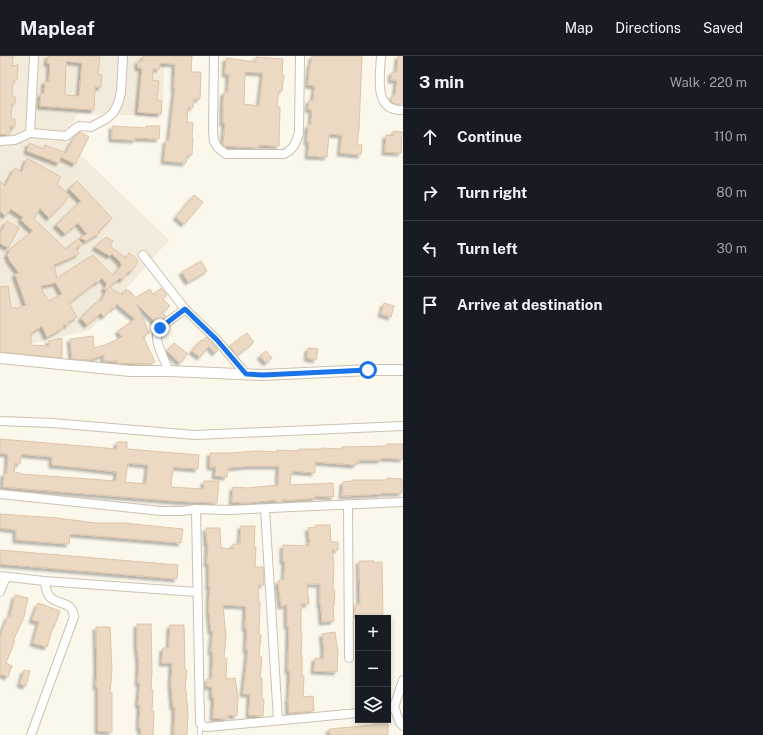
<!DOCTYPE html>
<meta charset="utf-8">
<style>
body{margin:0;font-family:"Public Sans",sans-serif;background:#20242c;color:#f1f3f6}
.controls{position:absolute;right:12px;bottom:12px;display:grid;overflow:hidden;border-radius:0px;box-shadow:0 2px 6px #0003}
.controls button{width:36px;height:36px;display:grid;place-items:center;padding:0;border:0;border-bottom:1px solid #363941;background:#171b24;color:#f1f3f6;font:20px sans-serif}
.stop{position:absolute;width:12px;height:12px;margin:-9px;border:3px solid #1a73e8;border-radius:50%;background:#fff}
.stop.end{background:#1a73e8;border-color:#fff;box-shadow:0 1px 4px #0008}
.list{margin:0;padding:0;list-style:none}
h2{display:flex;justify-content:space-between;align-items:center;height:52px;margin:0;padding:0 16px;font-size:17px}
h2 small{font-size:13px;font-weight:400;color:#9ea1a6}
.list li{display:grid;grid-template-columns:26px 1fr auto;gap:12px;align-items:center;box-sizing:border-box;height:56px;padding:0 16px;border-top:1px solid #363941}
.list b{display:block;font-size:15px;white-space:nowrap}
.list em{font-size:13px;font-style:normal;color:#9ea1a6}
.icon{flex:none;width:22px;height:22px;fill:none;stroke:currentColor;stroke-width:2;stroke-linecap:round;stroke-linejoin:round}
.map{position:relative;flex:none;width:403px;height:679px;overflow:hidden}
header{display:flex;align-items:center;gap:24px;box-sizing:border-box;height:56px;padding:0 20px;background:#171b24;border-bottom:1px solid #363941}
header strong{font-size:19px}
nav{display:flex;gap:22px;margin-inline-start:auto;font-size:14px}
main{display:flex}
aside{flex:1;background:#171b24}
.map>svg:first-child{display:block}
.residential{fill:#f2eada}
.building{fill:#ebd9c4;stroke:#dec4a8;fill-rule:evenodd;filter:url(#shadow)}
.lines{fill:none;stroke-linecap:round;stroke-linejoin:round}
.service-casing{stroke:#ccc1b2;stroke-width:5.5}
.minor-casing{stroke:#ccc1b2;stroke-width:10}
.tertiary-casing{stroke:#ccc1b2;stroke-width:12}
.service{stroke:#fff;stroke-width:4}
.minor{stroke:#fff;stroke-width:8}
.tertiary{stroke:#fff;stroke-width:10}
.route{stroke:#1a73e8;stroke-width:5}
</style>
<header>
<strong>Mapleaf</strong>
<nav><a>Map</a><a>Directions</a><a>Saved</a></nav>
</header>
<main>
<div class="map">
<svg width="403" height="679" viewBox="0 0 403 679">
<defs>
<filter id="shadow"><feDropShadow dx="-3" dy="3" stdDeviation="1" flood-color="#0004"/></filter>
</defs>
<rect width="100%" height="100%" fill="#fbf7eb"/>
<path class="residential" d="M0 0H165L162 60 77 58 65 84 169 184 90 274 0 295Z"/>
<g class="building">
<path d="M0 0H13L12 10 18 9 17 24H13L12 41H16L15 48H12L11 63H15V71L10 70V79L0 78Z"/>
<path d="M48 0H100L98 18 102 19 101 31H95L94 54 40 50 41 37 44 38 45 25 49 26 50 8 47 7ZM66 5 82 7 79 40 65 39Z"/>
<path d="M143 0H192L191 16H201L200 43H194L193 52 188 51 187 66 193 67 192 82H193L192 99H187L186 107 164 105 166 84 169 85 175 32H174L175 8 160 7 159 13H153L152 24 159 25 157 44 162 45 161 58 138 56 142 12H138V5H143Z"/>
<path d="M312 0H362L359 73 357 89H362L361 99 340 97 342 79 329 78 327 101 308 100 309 86H307L308 69H311L312 54 308 53 309 44 313 45 315 30 308 29 310 8H311Z"/>
<path d="M398 0H403V48H395L391 45 392 40H395L397 24H391L392 16H397Z"/>
<path d="M256 1 283 3 282 19H284L282 35H279L277 51H280L279 90 259 89V92L225 90 223 89 225 67H223V49L224 36H228L229 18H225L226 2 256 6ZM245 16 263 17 259 50 244 48Z"/>
<path d="M112 70 146 72V70H160L159 83 135 82V84L112 83Z"/>
<path d="M393 75 402 76 401 97 385 96 386 79 393 80Z"/>
<path d="M80 76 89 81 75 108 61 101 59 107 27 95 29 87 44 93 45 89 66 97 75 80Z"/>
<path d="M27 102 61 121 57 128 70 140 49 162 40 152 34 163 66 193 78 183 83 188 76 192 79 198 54 209 57 222 93 199 113 220 122 209 120 208 121 207 112 198 110 200 95 191 106 181 113 185 110 190 126 202 129 197 137 203 136 204 138 206 131 216 129 215 122 224 120 222 109 231 122 239 126 233 132 237 135 242 150 233 153 239 161 232 167 239 163 243 170 250 162 257 166 260 157 268 137 248 149 277 143 280 155 306 149 308 117 307V305H104V299L89 304 72 303 70 283 93 280 94 292 105 289 122 281 118 275 135 263 117 248 114 253 112 252 104 261 101 257 87 269 81 262 99 244 101 245 108 232 105 234 104 233 107 228 102 222 97 227 96 226 69 247 77 261 68 266 69 269H63V272L47 281 42 270 31 277V289L49 290 48 285 62 282V302L0 296V231L8 230 11 252H18L26 249 15 218 19 217 10 205 7 198 10 196 9 194 33 175 21 164 23 161 11 153 5 160 0 155V125L5 130 15 112 22 116ZM56 227 62 238 49 245 44 238 41 230Z"/>
<path d="M77 125 112 162 98 176 100 177 86 185 80 181 87 178 78 167 65 178 56 169 81 145 69 133Z"/>
<path d="M194 139 203 146 184 168 176 161Z"/>
<path d="M7 165 19 172 8 192 0 187V178Z"/>
<path d="M201 205 207 215 188 226 182 216Z"/>
<path d="M384 247 394 250 391 261 381 258Z"/>
<path d="M247 277 254 286 237 299 230 290Z"/>
<path d="M207 281 218 294 215 297 209 290 200 301 192 295 201 284 202 285Z"/>
<path d="M174 287 188 298 180 307 167 295Z"/>
<path d="M308 292 318 293 316 304 307 302Z"/>
<path d="M266 295 272 302 266 307 260 300Z"/>
<path d="M0 383 117 393V386H127V393L199 399 198 413 173 411 171 431 203 433 204 432V425H219L217 447 174 445 3 431 4 417 7 418 8 398 0 397ZM21 398 52 401V409L75 411 117 416 116 425 20 418V417L14 416 15 407 20 408ZM128 407 148 409 146 428 125 426Z"/>
<path d="M387 388H403V403L381 402V404H359V406H356V409L315 406V417L293 415V417H291L290 429 333 427 334 441 315 440V442L292 444H282V446H276V444L247 447 232 446 233 431 248 432 278 429 279 410H250L228 412 227 421 215 420 216 411H210V397H231L256 395 277 396V394L299 395V393H322V392L342 393V391L387 390Z"/>
<path d="M387 422 402 423V437H381V438L342 440 343 426 352 425V424H387Z"/>
<path d="M0 458 57 462 96 467H124L183 473 181 487 73 478 70 479 69 488 16 484V474L0 472Z"/>
<path d="M316 469H330L331 486H338V494H332L334 507 333 534H335L334 550H333L334 565 322 566 321 549H320V528H307L309 548H301V577H302L301 599H302V620H304L303 641 313 640 314 655 289 657 288 642H289L290 615H288L289 570H287V549L281 550 278 525 284 523 285 506 283 505V489L309 490 308 487H310L308 472 316 471Z"/>
<path d="M241 470H255L254 491H256L255 511H263L264 529H258L259 546H260L259 579H261L259 601H262L260 622H262V643H264L263 660 249 659 250 638H243L248 594H246L247 573 245 572 246 552 244 550 223 549 226 581 224 602 227 603 226 623 235 622 238 640 237 660 228 659V663L213 662 214 641H212V631L206 630 207 623H212L213 596H211L213 575H211L209 553 210 531H209V508H207L208 488H207L206 472H220L221 492 233 493V488H240Z"/>
<path d="M0 494 178 509 177 523 0 508Z"/>
<path d="M359 505H374V507L382 506 383 562H363V559H355V548H360Z"/>
<path d="M15 539 28 542 24 561 13 585H15L6 607 12 610 8 621 1 618 0 621V581L8 560 10 561Z"/>
<path d="M38 547 60 555 54 572 53 571 47 591 33 587 39 566 32 564Z"/>
<path d="M137 568H151L152 615 151 634H153L152 655H154L153 679H141V672H139L140 649H138L140 628 138 627 139 606 137 590Z"/>
<path d="M170 569H184L185 613 187 614 185 634H186L188 657 187 679H174L175 651H173L171 628 172 607H162L163 592H169Z"/>
<path d="M96 571H110L112 614 110 637H112V676L98 675V631H96L97 614Z"/>
<path d="M335 576 338 597 337 616 314 615 315 602 323 603 324 593 322 578Z"/>
<path d="M24 614 30 615 26 630 20 628Z"/>
<path d="M373 668H388V679H330L329 673 373 669Z"/>
</g>
<g class="lines">
<g class="service-casing">
<path id="service" d="M200 667V679"/>
</g>
<g class="minor-casing">
<g id="minor">
<path d="M214 0 213 75 214 85 218 92 226 98H284C294 93 296 87 299 77L300 0"/>
<path d="M381 0C380 21 373 55 403 54"/>
<path d="M30 77 34 0"/>
<path d="M0 85 15 84 30 77 66 80 79 70 91 71 106 63 113 57 118 48 121 36 123 0"/>
<path d="M143 199 185 253 217 284 246 318"/>
<path d="M169 315C166 306 153 284 158 276 162 268 178 259 185 253"/>
<path d="M0 365 52 367 195 379 403 370"/>
<path d="M0 438 161 455H182L196 453 229 454 403 446"/>
<path d="M348 448 349 602"/>
<path d="M196 453 200 667 205 671H208L358 657"/>
<path d="M265 453 278 664"/>
<path d="M0 520 44 525 197 536"/>
<path d="M0 536 6 521"/>
<path d="M394 651 400 667 403 670"/>
<path d="M388 653 394 651 403 624"/>
<path d="M31 679 74 561C72 544 59 550 50 541 46 537 46 530 44 525"/>
</g>
</g>
<g class="tertiary-casing">
<path id="tertiary" d="M0 302 130 315H169L263 319 369 314H403"/>
</g>
<use href="#service" class="service"/>
<use href="#minor" class="minor"/>
<use href="#tertiary" class="tertiary"/>
</g>
<g class="lines">
<path class="route" d="M160 272 185 253 217 284 246 318 263 319 368 314"/>
</g>
</svg>
<div class="controls">
<button>+</button>
<button>−</button>
<button><svg class="icon" aria-label="layers" viewBox="0 0 24 24"><path d="M12 4l9 5-9 5-9-5zM3 14l9 5 9-5"/></svg></button>
</div>
<div class="stop" style="left:368px;top:314px"></div>
<div class="stop end" style="left:160px;top:272px"></div>
</div>
<aside>
<h2>3 min<small>Walk · 220 m</small></h2>
<ul class="list">
<li><svg class="icon" aria-label="ahead" viewBox="0 0 24 24"><path d="M12 20V5M6 11l6-6 6 6"/></svg><div><b>Continue</b></div><em>110 m</em></li>
<li><svg class="icon" aria-label="right" viewBox="0 0 24 24"><path d="M7 20v-9h11M14 6l5 5-5 5"/></svg><div><b>Turn right</b></div><em>80 m</em></li>
<li><svg class="icon" aria-label="left" viewBox="0 0 24 24"><path d="M17 20v-9H6M10 6l-5 5 5 5"/></svg><div><b>Turn left</b></div><em>30 m</em></li>
<li><svg class="icon" aria-label="arrive" viewBox="0 0 24 24"><path d="M6 21V4h12l-3 4 3 4H6"/></svg><div><b>Arrive at destination</b></div></li>
</ul>
</aside>
</main>
